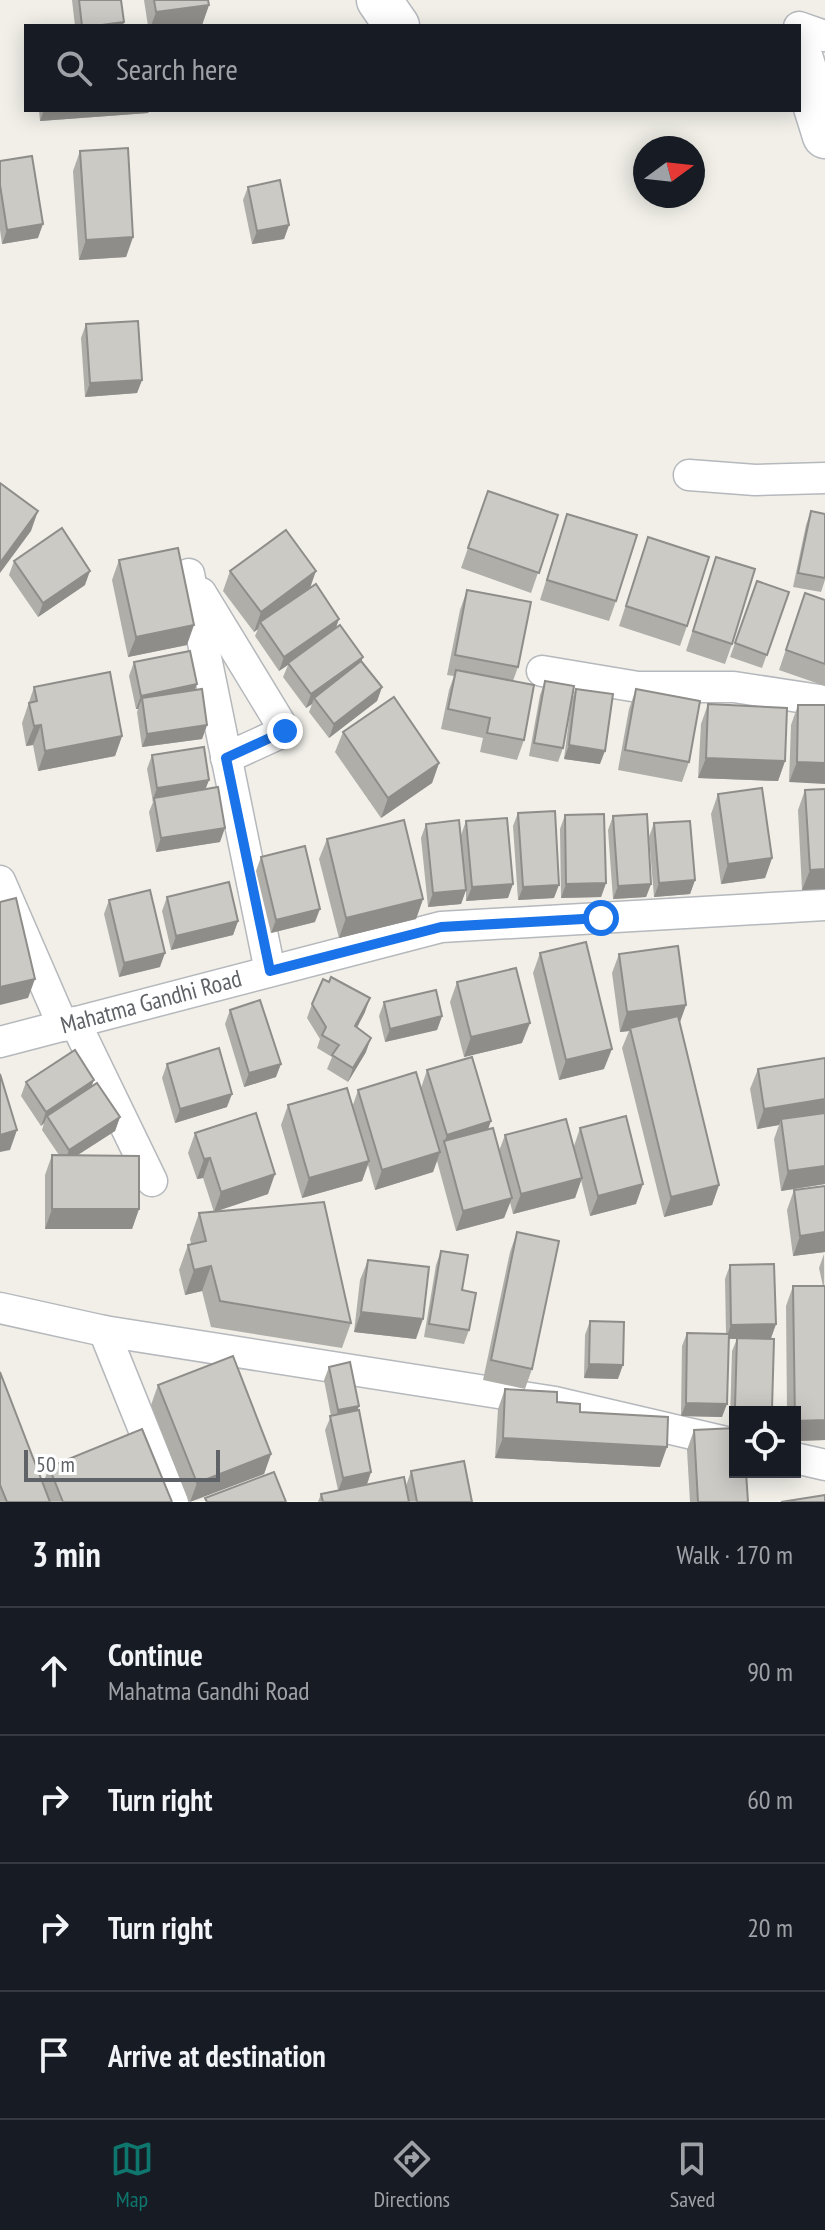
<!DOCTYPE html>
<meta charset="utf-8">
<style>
body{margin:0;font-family:"PT Sans Narrow",sans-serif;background:#20242c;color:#f1f3f6}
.controls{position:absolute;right:24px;bottom:24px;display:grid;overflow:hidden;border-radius:0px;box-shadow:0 4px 20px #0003}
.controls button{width:72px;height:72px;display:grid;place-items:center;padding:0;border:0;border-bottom:2px solid #363941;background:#171b24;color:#f1f3f6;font:40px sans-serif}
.compass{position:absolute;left:633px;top:136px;width:72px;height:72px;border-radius:50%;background:#171b24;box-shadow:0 4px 20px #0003;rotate:75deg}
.scale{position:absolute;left:24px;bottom:20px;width:196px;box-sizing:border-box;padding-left:8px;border:4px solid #5f6368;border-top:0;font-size:22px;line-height:28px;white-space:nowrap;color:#5f6368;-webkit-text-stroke:6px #fff;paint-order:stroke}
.stop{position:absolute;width:24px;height:24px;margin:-18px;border:6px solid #1a73e8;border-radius:50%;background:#fff}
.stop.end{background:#1a73e8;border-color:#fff;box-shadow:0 2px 8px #0008}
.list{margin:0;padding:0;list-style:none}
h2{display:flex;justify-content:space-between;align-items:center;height:104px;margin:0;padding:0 32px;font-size:34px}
h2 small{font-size:26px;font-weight:400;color:#9ea1a6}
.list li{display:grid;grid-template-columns:52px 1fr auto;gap:24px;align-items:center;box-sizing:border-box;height:128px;padding:0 32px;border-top:2px solid #363941}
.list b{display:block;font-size:30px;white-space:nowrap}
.list p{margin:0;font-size:26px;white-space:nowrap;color:#9ea1a6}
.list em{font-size:26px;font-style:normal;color:#9ea1a6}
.icon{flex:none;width:44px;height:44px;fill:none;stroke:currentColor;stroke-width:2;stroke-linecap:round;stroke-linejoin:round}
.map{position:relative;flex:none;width:825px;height:1502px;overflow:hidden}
.search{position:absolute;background:#171b24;box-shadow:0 4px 20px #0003;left:24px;right:24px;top:24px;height:88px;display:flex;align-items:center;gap:20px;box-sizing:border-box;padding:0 28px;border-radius:0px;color:#9ea1a6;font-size:30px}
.sheet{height:616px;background:#171b24}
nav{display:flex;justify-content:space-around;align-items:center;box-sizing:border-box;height:112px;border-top:2px solid #363941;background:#171b24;font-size:22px;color:#9ea1a6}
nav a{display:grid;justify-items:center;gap:4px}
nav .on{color:#0f766e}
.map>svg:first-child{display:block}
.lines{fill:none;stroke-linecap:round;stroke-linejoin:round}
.street-casing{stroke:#b5b8bc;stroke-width:33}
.secondary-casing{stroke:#b6babf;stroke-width:47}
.street{stroke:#fff;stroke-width:30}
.secondary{stroke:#fff;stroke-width:44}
.wall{fill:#afaea9}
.shaded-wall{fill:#8f8d8a}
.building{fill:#cccac5;stroke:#8f8d8a;stroke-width:2}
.route{stroke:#1a73e8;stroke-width:10}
.labels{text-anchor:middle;stroke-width:8;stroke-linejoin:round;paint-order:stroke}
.street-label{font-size:24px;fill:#5f6368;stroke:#fff}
</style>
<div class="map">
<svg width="825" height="1502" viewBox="0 0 825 1502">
<rect width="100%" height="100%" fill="#f1efe8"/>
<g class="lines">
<g class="street-casing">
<g id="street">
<path d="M799 27 825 36"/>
<path d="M689 475 755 480 825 478"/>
<path d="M189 574 270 971"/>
<path d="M201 593 285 731 226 758"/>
<path d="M542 671 638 687H734L825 701"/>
<path d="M0 881 63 1026"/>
<path d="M75 1022 152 1181"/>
<path d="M0 1042 441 927 825 905"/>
<path d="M0 1308 104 1331 555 1402 735 1444"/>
<path d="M104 1331 173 1502"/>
<path d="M795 1458 825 1465"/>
</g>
</g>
<g class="secondary-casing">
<g id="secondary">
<path d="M379 0 397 26"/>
<path d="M799 53 825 136"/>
</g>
</g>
<use href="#street" class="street"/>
<use href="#secondary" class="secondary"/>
</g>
<g class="wall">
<path d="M72 0H121L123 26H75Z"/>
<path d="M144 0H208L209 5 202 25 148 26Z"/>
<path d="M39 110H150L148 113 40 121Z"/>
<path d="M80 151 133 237 126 257 79 260 73 171Z"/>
<path d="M0 161 38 238 2 244 0 230Z"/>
<path d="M248 187 289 225 284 239 252 244 243 200Z"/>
<path d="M86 324 142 380 137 393 85 397 81 338Z"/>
<path d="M488 491 558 515 531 593 461 568Z"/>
<path d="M811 511 825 514V580L821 592 793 587 806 525Z"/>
<path d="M567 514 616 601 609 621 540 600Z"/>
<path d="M648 537 687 626 680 646 619 626Z"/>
<path d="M716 557 732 644 725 664 686 651Z"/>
<path d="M119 560 187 645 128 657 112 580Z"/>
<path d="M14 561 85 585 38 617 9 575Z"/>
<path d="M230 571 310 588 339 619 335 629 382 687 377 701 329 738 309 712 312 704 306 708 283 677 288 665 279 671 255 636 258 629 254 632 223 591Z"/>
<path d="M757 581 789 592 762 668 730 657Z"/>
<path d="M467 590 518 667 513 681 524 740 517 760 480 752 483 738 441 729 449 690 454 676 447 675 460 610Z"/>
<path d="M805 593 825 600V686L779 670Z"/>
<path d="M134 662 195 690 207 725 202 739 142 747 137 712 138 709H136L129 676Z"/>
<path d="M545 681 571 702 576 689 600 764 564 759 571 704 563 748 558 762 529 756 540 695Z"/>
<path d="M34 687 122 736 115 756 38 771 33 745 26 746 22 723Z"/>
<path d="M636 689 689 762 682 782 618 770 629 709Z"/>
<path d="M708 704 785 761 778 781 698 778 701 724Z"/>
<path d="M798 705H825L789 782 791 725Z"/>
<path d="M343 732 439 763 432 783 381 818 335 752Z"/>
<path d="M152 755 209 780 205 789 220 842 156 852 149 812 153 802 147 769Z"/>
<path d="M825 789V889L802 890 798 810 805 790Z"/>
<path d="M718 794 772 858 765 878 721 884 711 814Z"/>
<path d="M518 813 554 898 518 900 513 826Z"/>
<path d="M565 815 606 883 601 897 561 898 560 829Z"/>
<path d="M613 816 651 884 646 897 613 899 608 830Z"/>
<path d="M466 821 508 898 466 901V890L461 904 428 907 421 838 426 824 464 876 461 835Z"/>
<path d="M654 823 695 880 690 894 654 897 649 837Z"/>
<path d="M327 839 423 899 416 919 339 938 319 859Z"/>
<path d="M261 857 315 922 271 933 256 871Z"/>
<path d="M167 897 238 921 233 935 171 950 162 911Z"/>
<path d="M109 900 160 967 119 977 104 914Z"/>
<path d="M540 953 604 1069 559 1080 533 973Z"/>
<path d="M619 954 686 1005 679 1023 719 1185 712 1205 664 1217 622 1048 629 1031 620 1032 612 973Z"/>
<path d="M457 982 522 1043 464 1057 450 1002Z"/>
<path d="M384 1002 442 1016 437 1030 385 1042 379 1016Z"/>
<path d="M312 1004 365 1012 357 1028 366 1052 348 1082 327 1069 332 1057 317 1048 320 1039 307 1018Z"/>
<path d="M230 1010 276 1077 244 1087 225 1024Z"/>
<path d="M825 1058V1184L781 1191 774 1139 779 1125 757 1129 750 1089 758 1069Z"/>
<path d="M167 1064 227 1107 175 1123 162 1078Z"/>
<path d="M427 1070 488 1129 499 1151 505 1135 574 1146 580 1128 636 1204 590 1216 581 1180 575 1198 513 1214 510 1202 504 1218 456 1231 437 1161 433 1172 375 1190 368 1165 362 1181 302 1198 281 1125 288 1105H353L358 1090 421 1088Z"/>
<path d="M26 1082 92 1086 120 1117 115 1131 77 1155 139 1209 132 1229H45V1175L52 1155H59L42 1130 44 1123 41 1126 21 1096Z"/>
<path d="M195 1133 268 1194 214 1212 203 1178 197 1179 188 1153Z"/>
<path d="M825 1186V1252L793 1256 787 1210 794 1190Z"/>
<path d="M199 1213 351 1323 342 1348 211 1327 202 1291 185 1295 179 1270 188 1245 191 1244 190 1239Z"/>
<path d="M517 1232 532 1369 525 1389 483 1380 510 1252Z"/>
<path d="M441 1251 462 1290 469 1330 464 1344 424 1337 436 1265Z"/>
<path d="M824 1254 825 1440 795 1441V1412H787L786 1306 793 1286H823L819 1268Z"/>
<path d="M368 1260 416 1339 354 1332 360 1280Z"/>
<path d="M730 1265 776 1324 771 1338H758L772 1409 770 1412H735L730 1421 732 1351 737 1339H728L722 1417 681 1416 682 1346 687 1333H726L725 1279Z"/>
<path d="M590 1321 618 1379 584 1378 585 1335Z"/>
<path d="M329 1367 359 1406 357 1411 371 1472 367 1485 406 1486 411 1471 472 1502H318L321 1494 338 1490 325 1430 331 1416 324 1380Z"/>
<path d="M0 1372 43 1484 49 1467 172 1502H0Z"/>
<path d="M158 1385 271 1454 264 1474 189 1502 151 1405Z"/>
<path d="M505 1389 557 1402 580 1412 660 1467 495 1458 498 1409Z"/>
<path d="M694 1430 748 1502H690L687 1450Z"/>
</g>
<g class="shaded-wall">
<path d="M209 5 202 25 151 26 156 12Z"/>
<path d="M124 22 123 26H94Z"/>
<path d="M44 110H150L148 113 40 121Z"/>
<path d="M43 224 38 238 2 244 7 230Z"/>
<path d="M289 225 284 239 252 244 257 231Z"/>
<path d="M133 237 126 257 79 260 86 240Z"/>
<path d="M142 380 137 393 85 397 90 383Z"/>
<path d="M38 511 31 531 0 573V563Z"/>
<path d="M90 571 85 585 38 617 43 603Z"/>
<path d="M316 571 309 591 260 622 258 629 254 632 261 612Z"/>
<path d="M339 619 334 633 279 671 284 657Z"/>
<path d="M194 625 187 645 128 657 136 637Z"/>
<path d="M363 657 358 671 314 698 312 704 306 708 311 694Z"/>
<path d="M197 684 192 698H142L138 709H136L141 696Z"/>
<path d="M382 687 377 701 329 738 334 724Z"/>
<path d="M41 725 33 745 26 746 34 726Z"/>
<path d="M207 725 202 739 142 747 147 734Z"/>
<path d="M122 736 115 756 38 771 45 751Z"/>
<path d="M569 745 605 751 600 764 564 759Z"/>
<path d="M706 758 785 761 778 781 698 778Z"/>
<path d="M797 762 825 763V784L789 782Z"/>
<path d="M439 763 432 783 381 818 388 798Z"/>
<path d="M209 780 204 793 154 798 152 802 157 788Z"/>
<path d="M225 828 220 842 156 852 161 838Z"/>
<path d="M772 858 765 878 721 884 728 864Z"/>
<path d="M825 869V889L802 890 810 870Z"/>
<path d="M695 880 690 894 654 897 659 883Z"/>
<path d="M606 883 601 897 561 898 566 884Z"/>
<path d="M513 884 508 898 466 901 472 887Z"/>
<path d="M651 884 646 897 613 899 618 886Z"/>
<path d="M559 885 554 898 518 900 523 887Z"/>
<path d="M466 890 461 904 428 907 433 893Z"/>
<path d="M423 899 416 919 339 938 346 918Z"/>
<path d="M320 909 315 922 271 933 276 920Z"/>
<path d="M238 921 233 935 171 950 176 936Z"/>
<path d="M165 953 160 967 119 977 124 963Z"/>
<path d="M35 979 28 998 0 1005V987Z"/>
<path d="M370 998 365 1012 350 1040 355 1026Z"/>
<path d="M686 1005 679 1025 630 1028 629 1031 620 1032 627 1012Z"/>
<path d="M442 1016 437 1030 385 1042 390 1029Z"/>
<path d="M530 1023 522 1043 464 1057 471 1037Z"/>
<path d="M371 1038 366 1052 348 1082 353 1068Z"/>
<path d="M612 1049 604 1069 559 1080 566 1060Z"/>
<path d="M281 1064 276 1077 244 1087 249 1073Z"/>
<path d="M94 1080 89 1093 47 1116 44 1123 41 1126 46 1112Z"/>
<path d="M232 1094 227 1107 175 1123 180 1109Z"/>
<path d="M825 1099V1118L781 1119 779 1125 757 1129 764 1109Z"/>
<path d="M120 1117 115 1131 64 1164 69 1150Z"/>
<path d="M491 1121 484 1141H444L433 1172 375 1190 382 1170 440 1152 447 1135Z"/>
<path d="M17 1130 10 1150 0 1152V1135Z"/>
<path d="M210 1158 203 1178 197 1179 204 1159Z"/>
<path d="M369 1161 362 1181 302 1198 309 1178Z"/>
<path d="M825 1166V1184L781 1191 788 1171Z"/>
<path d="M275 1174 268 1194 214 1212 221 1192Z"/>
<path d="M582 1178 575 1198 513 1214 521 1194Z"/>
<path d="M643 1184 636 1204 590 1216 598 1196Z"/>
<path d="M719 1185 712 1205 664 1217 671 1197Z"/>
<path d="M512 1198 504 1218 456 1231 463 1211Z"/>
<path d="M52 1209H139L132 1229H45Z"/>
<path d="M825 1232V1252L793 1256 800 1236Z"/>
<path d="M211 1266 202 1291 185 1295 194 1270Z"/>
<path d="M361 1312 423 1319 416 1339 354 1332Z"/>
<path d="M776 1324 771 1338 726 1339 731 1325Z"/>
<path d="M589 1364 623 1365 618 1379 584 1378Z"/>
<path d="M686 1403 727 1404 722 1417 681 1416Z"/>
<path d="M359 1406 354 1419 333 1424 338 1410Z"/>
<path d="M735 1407 772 1409 770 1412H735V1421H730Z"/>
<path d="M825 1420V1440L795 1441V1421Z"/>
<path d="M503 1438 667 1447 660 1467 495 1458Z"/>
<path d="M271 1454 264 1474 190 1502 197 1483Z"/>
<path d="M371 1472 366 1486 338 1491 343 1478Z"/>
</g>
<g class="building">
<path d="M79 0H121L124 22 94 26H82Z"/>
<path d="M154 0H208L209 5 156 12Z"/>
<path d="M128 148 133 237 86 240 80 151Z"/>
<path d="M32 156 43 224 7 230 0 185V161Z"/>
<path d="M280 180 289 225 257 231 248 187Z"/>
<path d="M138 321 142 380 90 383 86 324Z"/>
<path d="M0 483 38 511 0 563Z"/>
<path d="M488 491 558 515 539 573 468 548Z"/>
<path d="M811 511 825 514V578L798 573Z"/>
<path d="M567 514 637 535 616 601 547 580Z"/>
<path d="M62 528 90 571 43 603 14 561Z"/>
<path d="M286 530 316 571 261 612 230 571Z"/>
<path d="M648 537 709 557 687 626 626 606Z"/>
<path d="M178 548 194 625 136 637 119 560Z"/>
<path d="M716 557 755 569 732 644 693 631Z"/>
<path d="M757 581 789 592 767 655 735 643Z"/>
<path d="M316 584 339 619 284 657 260 622Z"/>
<path d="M467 590 531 602 518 667 455 655Z"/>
<path d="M805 593 825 600V664L786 650Z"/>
<path d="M340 625 363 657 311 694 288 663Z"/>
<path d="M190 651 197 684 141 696 134 662Z"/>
<path d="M361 661 382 687 334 724 314 698Z"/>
<path d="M456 670 534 685 524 740 487 733 490 718 448 709Z"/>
<path d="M110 672 122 736 45 751 41 725 34 726 29 703 37 701 34 687Z"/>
<path d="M545 681 574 686 563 748 534 743Z"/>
<path d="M202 689 207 725 147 734 142 698Z"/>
<path d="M576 689 613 694 605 751 569 745Z"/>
<path d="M636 689 700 701 689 762 625 750Z"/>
<path d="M394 697 439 763 388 798 343 732Z"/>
<path d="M708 704 787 708 785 761 706 758Z"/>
<path d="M798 705H825V763L797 762Z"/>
<path d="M204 747 209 780 157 788 152 755Z"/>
<path d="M218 787 225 828 161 838 154 798Z"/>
<path d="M762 788 772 858 728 864 718 794Z"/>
<path d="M825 789V869L810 870 805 790Z"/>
<path d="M555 811 559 885 523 887 518 813Z"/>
<path d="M604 814 606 883 566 884 565 815Z"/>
<path d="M647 814 651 884 618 886 613 816Z"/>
<path d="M507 818 513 884 472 887 466 821Z"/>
<path d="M404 820 423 899 346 918 327 839Z"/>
<path d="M459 820 466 890 433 893 426 824Z"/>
<path d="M690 821 695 880 659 883 654 823Z"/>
<path d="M305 846 320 909 276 920 261 857Z"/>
<path d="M229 882 238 921 176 936 167 897Z"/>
<path d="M150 890 165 953 124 963 109 900Z"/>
<path d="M16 898 35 979 0 987V902Z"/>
<path d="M586 942 612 1049 566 1060 540 953Z"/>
<path d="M678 946 686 1005 627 1012 619 954Z"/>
<path d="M516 968 530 1023 471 1037 457 982Z"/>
<path d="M331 977 370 998 355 1026 371 1038 353 1068 332 1055 339 1045 322 1035 326 1027 312 1004 323 979 329 982Z"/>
<path d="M436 990 442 1016 390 1029 384 1002Z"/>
<path d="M260 1000 281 1064 249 1073 230 1010Z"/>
<path d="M678 1016 719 1185 671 1197 630 1028Z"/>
<path d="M219 1048 232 1094 180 1109 167 1064Z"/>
<path d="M75 1050 94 1080 46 1112 26 1082Z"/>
<path d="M472 1057 491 1121 447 1135 427 1070Z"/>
<path d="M825 1058V1099L764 1109 758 1069Z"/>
<path d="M416 1072 440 1152 382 1170 358 1090Z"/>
<path d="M0 1074 17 1130 0 1135Z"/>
<path d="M97 1083 120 1117 69 1150 47 1116Z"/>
<path d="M347 1088 369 1161 309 1178 288 1105Z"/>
<path d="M256 1113 275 1174 221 1192 210 1158 204 1159 195 1133Z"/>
<path d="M825 1113V1166L788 1171 781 1119Z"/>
<path d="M626 1116 643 1184 598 1196 580 1128Z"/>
<path d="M566 1119 582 1178 521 1194 505 1135Z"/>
<path d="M493 1128 512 1198 463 1211 444 1141Z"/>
<path d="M52 1155 139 1156V1209H52Z"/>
<path d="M825 1186V1232L800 1236 794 1190Z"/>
<path d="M324 1202 351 1323 220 1301 211 1266 194 1270 188 1245 206 1241 199 1213Z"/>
<path d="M517 1232 559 1241 532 1369 491 1360Z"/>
<path d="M441 1251 468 1255 462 1290 476 1293 469 1330 429 1324Z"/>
<path d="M368 1260 429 1267 423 1319 361 1312Z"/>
<path d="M774 1264 776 1324 731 1325 730 1265Z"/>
<path d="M793 1286H825V1420L795 1421Z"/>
<path d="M590 1321 624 1322 623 1365 589 1364Z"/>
<path d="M687 1333 729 1334 727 1404 686 1403Z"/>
<path d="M737 1338 774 1339 772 1409 735 1407Z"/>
<path d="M233 1356 271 1454 197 1483 158 1385Z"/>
<path d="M350 1362 359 1406 338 1410 329 1367Z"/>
<path d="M0 1372 50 1502H7L0 1485Z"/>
<path d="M505 1389 557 1392V1402L580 1404V1412L668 1417 667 1447 503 1438Z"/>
<path d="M359 1410 371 1472 343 1478 330 1416Z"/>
<path d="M735 1428V1472H746L748 1502H698L694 1430Z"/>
<path d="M142 1429 172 1502H63L49 1467Z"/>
<path d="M464 1461 472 1502H417L411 1471Z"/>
<path d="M274 1472 286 1502H207L205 1498Z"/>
<path d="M404 1477 409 1502H323L321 1494Z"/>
<path d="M825 1495V1502H781Z"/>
</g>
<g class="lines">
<path class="route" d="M285 731 226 758 270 971 441 927 601 918"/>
</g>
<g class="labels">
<g class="street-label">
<text transform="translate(151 1002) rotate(-15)" y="8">Mahatma Gandhi Road</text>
</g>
</g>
</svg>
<div class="controls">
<button><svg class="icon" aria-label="locate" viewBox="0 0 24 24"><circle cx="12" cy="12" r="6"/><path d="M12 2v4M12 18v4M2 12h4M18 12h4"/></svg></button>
</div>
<svg class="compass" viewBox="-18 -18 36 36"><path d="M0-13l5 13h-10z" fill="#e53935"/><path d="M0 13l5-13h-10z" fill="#9ea1a6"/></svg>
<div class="scale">50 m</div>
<div class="stop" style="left:601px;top:918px"></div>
<div class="stop end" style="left:285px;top:731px"></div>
<div class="search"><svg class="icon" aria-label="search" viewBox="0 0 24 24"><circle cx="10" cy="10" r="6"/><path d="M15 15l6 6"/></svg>Search here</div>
</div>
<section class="sheet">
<h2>3 min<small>Walk · 170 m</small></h2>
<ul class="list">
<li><svg class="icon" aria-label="ahead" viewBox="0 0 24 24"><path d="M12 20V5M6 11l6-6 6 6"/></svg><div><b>Continue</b><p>Mahatma Gandhi Road</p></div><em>90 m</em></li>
<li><svg class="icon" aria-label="right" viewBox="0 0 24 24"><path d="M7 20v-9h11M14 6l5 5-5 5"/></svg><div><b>Turn right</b></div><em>60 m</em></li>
<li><svg class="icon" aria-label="right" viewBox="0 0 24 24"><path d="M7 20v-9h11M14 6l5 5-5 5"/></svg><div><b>Turn right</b></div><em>20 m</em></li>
<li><svg class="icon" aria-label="arrive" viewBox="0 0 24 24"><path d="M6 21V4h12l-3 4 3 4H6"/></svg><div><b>Arrive at destination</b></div></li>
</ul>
</section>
<nav>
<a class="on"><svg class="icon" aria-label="map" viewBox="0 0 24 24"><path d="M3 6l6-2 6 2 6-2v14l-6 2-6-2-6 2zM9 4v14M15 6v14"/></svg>Map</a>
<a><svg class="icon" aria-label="directions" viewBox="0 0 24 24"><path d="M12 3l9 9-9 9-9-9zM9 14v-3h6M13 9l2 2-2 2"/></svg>Directions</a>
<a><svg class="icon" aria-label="saved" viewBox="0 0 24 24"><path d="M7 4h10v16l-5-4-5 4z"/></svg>Saved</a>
</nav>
